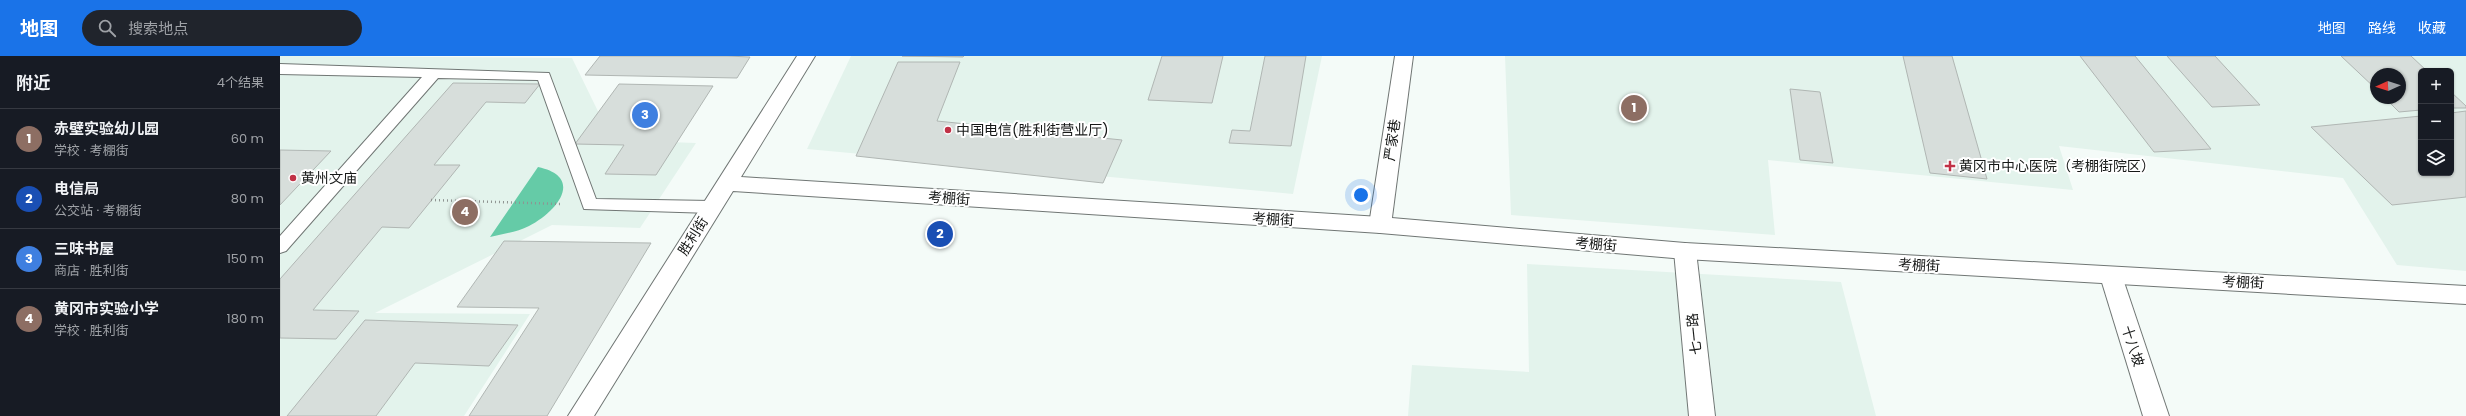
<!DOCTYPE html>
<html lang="zh">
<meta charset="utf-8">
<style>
body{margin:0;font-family:Poppins,"Noto Sans SC",sans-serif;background:#20242c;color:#f1f3f6}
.controls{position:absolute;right:12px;top:12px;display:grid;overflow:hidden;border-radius:6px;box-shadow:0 1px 3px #0004}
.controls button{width:36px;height:36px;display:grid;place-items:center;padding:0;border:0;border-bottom:1px solid #363941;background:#171b24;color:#f1f3f6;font:20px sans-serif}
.compass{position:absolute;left:2090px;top:12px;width:36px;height:36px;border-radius:50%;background:#171b24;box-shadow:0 1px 3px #0004;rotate:267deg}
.you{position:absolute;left:1081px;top:139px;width:14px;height:14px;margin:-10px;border:3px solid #fff;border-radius:50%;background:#1a73e8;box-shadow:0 0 0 6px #1a73e833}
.badge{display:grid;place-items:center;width:26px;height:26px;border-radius:50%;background:#1a73e8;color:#fff;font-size:13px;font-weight:700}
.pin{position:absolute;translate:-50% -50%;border:2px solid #fff;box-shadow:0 1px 4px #0006}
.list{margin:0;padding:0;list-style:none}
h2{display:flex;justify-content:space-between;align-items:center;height:52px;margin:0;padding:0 16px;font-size:17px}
h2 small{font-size:13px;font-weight:400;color:#9ea1a6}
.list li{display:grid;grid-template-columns:26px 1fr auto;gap:12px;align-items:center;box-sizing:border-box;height:60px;padding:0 16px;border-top:1px solid #363941}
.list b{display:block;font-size:15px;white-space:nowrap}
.list p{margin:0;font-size:13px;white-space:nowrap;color:#9ea1a6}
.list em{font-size:13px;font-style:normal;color:#9ea1a6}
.icon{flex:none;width:22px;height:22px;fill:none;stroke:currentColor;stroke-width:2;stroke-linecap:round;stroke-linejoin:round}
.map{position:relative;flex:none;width:2186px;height:360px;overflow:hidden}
header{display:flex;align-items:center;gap:24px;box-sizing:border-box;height:56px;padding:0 20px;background:#1a73e8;color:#fff}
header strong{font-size:19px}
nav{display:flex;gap:22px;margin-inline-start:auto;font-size:14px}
.search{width:280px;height:36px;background:#20242c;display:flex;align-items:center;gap:10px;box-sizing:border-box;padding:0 14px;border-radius:22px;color:#9ea1a6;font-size:15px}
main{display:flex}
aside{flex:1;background:#171b24}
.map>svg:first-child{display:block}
.built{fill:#e3f3ec;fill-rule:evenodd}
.water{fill:#65cba7}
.building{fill:#d7dedb;stroke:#b0b6b3}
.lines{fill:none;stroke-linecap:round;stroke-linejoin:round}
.lane-casing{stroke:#707674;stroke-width:2}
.street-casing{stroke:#707674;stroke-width:2}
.secondary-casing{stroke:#707674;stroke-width:2}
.path{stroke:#8f9492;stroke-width:2.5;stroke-dasharray:1 3;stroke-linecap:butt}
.lane{fill:#fff;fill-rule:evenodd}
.street{fill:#fff;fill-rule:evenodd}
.secondary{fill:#fff;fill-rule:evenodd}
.poi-dot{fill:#c13146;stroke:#fff;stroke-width:1.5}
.labels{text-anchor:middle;stroke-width:4;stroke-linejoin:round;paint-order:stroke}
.poi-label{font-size:14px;fill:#161817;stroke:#fff;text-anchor:start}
.street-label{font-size:14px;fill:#161817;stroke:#fff}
</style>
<header>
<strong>地图</strong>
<div class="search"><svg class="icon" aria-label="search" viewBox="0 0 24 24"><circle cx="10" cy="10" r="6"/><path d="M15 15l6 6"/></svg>搜索地点</div>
<nav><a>地图</a><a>路线</a><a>收藏</a></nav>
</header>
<main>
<aside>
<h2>附近<small>4个结果</small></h2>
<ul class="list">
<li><span class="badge" style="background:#8d6e63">1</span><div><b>赤壁实验幼儿园</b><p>学校 · 考棚街</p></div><em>60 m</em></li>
<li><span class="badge" style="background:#1a4fb4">2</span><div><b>电信局</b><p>公交站 · 考棚街</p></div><em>80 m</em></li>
<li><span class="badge" style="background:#3f7fe0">3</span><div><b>三味书屋</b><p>商店 · 胜利街</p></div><em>150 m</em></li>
<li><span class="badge" style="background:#8d6e63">4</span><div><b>黄冈市实验小学</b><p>学校 · 胜利街</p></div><em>180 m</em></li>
</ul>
</aside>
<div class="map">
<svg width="2186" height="360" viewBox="0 0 2186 360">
<rect width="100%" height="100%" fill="#f4fbf8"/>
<g class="built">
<path d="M0 0 292 2 332 84 416 87 360 172 272 169 95 257 250 258 184 360H0Z"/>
<path d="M571 0H1042L1013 138 527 93Z"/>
<path d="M1225 0H2186V215L2117 209 2063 122 1779 90 1793 134 1488 104 1495 179 1231 159ZM2141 15H2171V117H2141ZM2096 18H2120V42H2096Z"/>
<path d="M1247 208 1561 226 1596 360H1128L1132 309 1249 316Z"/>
</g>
<path class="water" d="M258 111C305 121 277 156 249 170 237 176 223 178 210 181Z"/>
<g class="building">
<path d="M320 0H447L470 1 457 22 305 19Z"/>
<path d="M622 0H684L683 1Z"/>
<path d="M882 0H943L932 47 868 44Z"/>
<path d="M985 0H1026L1011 90 949 87 952 74 970 75Z"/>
<path d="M1623 0H1672L1707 123 1650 117Z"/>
<path d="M1800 0H1855L1931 93 1874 96Z"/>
<path d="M1887 0H1935L1980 49 1932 51Z"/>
<path d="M2061 0H2131L2147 15H2141V54L2119 56 2105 42H2120V18H2096V33Z"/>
<path d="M618 6H680L657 65 842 84 823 127 576 100Z"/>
<path d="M173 27 260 28 245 47 206 46 154 109H180L129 172 102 171 33 254 79 255 56 283 0 282V223Z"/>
<path d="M339 28 433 30 376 119 325 118 344 89 295 88Z"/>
<path d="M1510 33 1540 36 1553 107 1520 104Z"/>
<path d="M2171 36 2186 50V52H2171Z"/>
<path d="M2186 55V141L2112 149 2031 71 2141 60V117H2171V57Z"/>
<path d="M0 94 51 95 0 149Z"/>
<path d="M224 185 371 187 267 360H189L259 252 177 251Z"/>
<path d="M85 264 238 269 209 310 135 307 96 360H7Z"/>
</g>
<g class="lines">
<g class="lane-casing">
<path id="lane" d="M0 8 269 17 316 143 431 145 437 147 439 151 437 155 431 157 304 153 258 24 158 22 6 195 0 197V180L142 21 0 18Z"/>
</g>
<g class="street-casing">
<g id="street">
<path d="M1115 0H1133L1111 169 1108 174 1100 177 1092 174 1089 169Z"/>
<path d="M1405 187 1413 189 1416 195 1435 360H1409L1394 195 1397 189Z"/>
<path d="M1831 212 1839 214 1842 220 1889 360H1863L1820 220 1823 214Z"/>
</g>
</g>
<g class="secondary-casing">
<path id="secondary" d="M517 0H535L461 121 1100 161 1405 187 2186 230V248L1405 203 1100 177 453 135 314 360H288Z"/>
</g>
<path class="path" d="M151 144 282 148"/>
<use href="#lane" class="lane"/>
<use href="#street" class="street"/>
<use href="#secondary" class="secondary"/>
</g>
<g class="poi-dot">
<circle cx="668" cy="74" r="4"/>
<path d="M1668 104h4v4h4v4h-4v4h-4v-4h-4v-4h4z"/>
<circle cx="13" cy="122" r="4"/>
</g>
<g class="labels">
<g class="poi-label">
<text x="676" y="79">中国电信(胜利街营业厅)</text>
<text x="1679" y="115">黄冈市中心医院（考棚街院区）</text>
<text x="21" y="127">黄州文庙</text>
</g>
<g class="street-label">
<text transform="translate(1112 84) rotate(-82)" y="5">严家巷</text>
<text transform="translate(669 142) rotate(4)" y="5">考棚街</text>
<text transform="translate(993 163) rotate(3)" y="5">考棚街</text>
<text transform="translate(413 180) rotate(-58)" y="5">胜利街</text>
<text transform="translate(1316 188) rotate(5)" y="5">考棚街</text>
<text transform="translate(1639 209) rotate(3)" y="5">考棚街</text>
<text transform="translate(1963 226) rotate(3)" y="5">考棚街</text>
<text transform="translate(1414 278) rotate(-96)" y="5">七一路</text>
<text transform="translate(1853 290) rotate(72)" y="5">十八坡</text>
</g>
</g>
</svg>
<div class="controls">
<button>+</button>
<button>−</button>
<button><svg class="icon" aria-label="layers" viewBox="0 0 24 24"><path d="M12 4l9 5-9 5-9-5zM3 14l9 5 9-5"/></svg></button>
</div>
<svg class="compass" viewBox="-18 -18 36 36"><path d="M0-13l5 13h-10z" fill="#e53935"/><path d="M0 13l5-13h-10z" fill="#9ea1a6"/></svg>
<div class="you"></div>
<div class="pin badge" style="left:1354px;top:52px;background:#8d6e63">1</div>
<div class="pin badge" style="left:660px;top:178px;background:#1a4fb4">2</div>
<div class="pin badge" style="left:365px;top:59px;background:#3f7fe0">3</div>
<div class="pin badge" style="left:185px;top:156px;background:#8d6e63">4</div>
</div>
</main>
